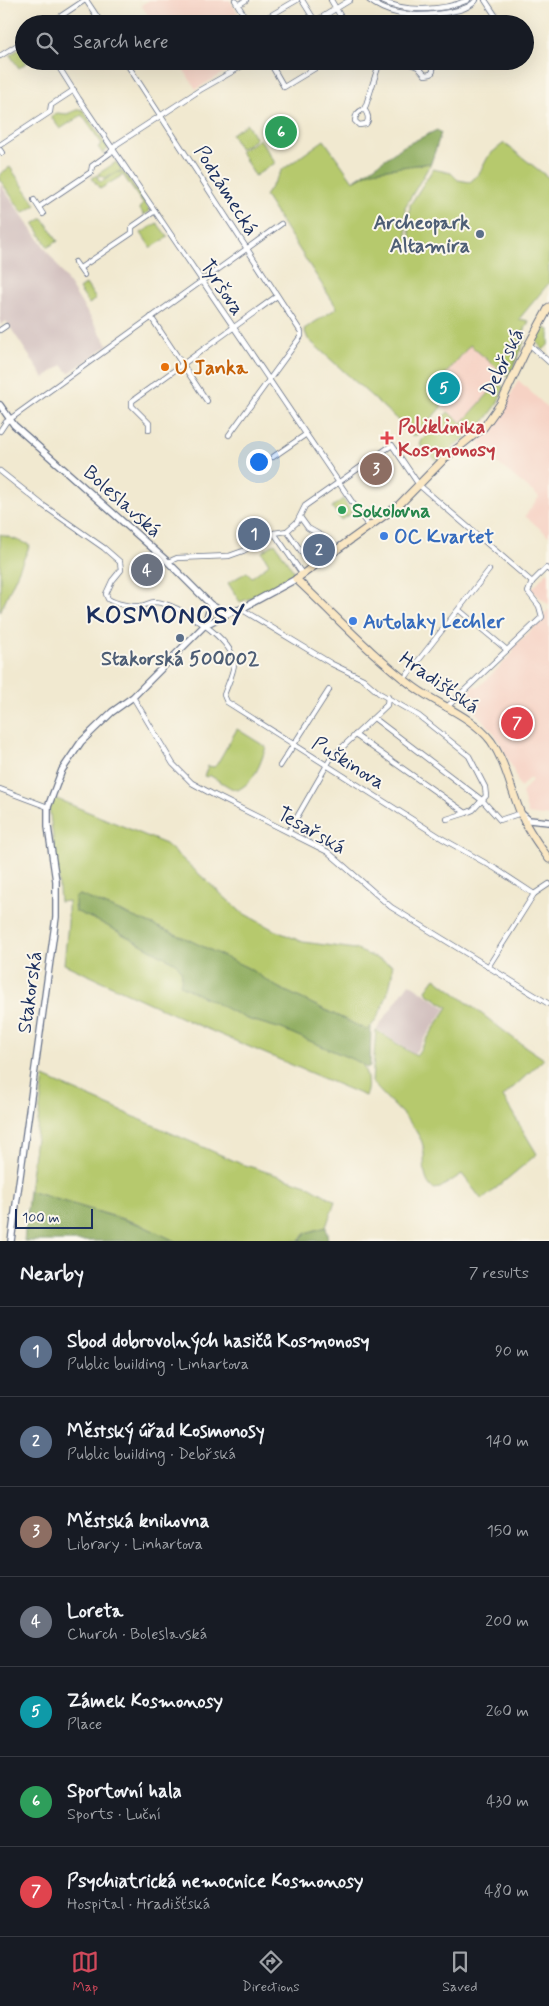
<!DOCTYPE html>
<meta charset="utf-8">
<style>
body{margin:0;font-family:Mynerve,sans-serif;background:#242831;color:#f1f3f6}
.scale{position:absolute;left:15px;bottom:12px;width:78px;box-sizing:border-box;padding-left:5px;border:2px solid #1b2f5e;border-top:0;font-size:14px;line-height:18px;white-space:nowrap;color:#1b2f5e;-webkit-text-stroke:4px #fbf7ec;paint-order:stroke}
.you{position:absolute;left:258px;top:461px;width:18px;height:18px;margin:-12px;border:4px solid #fff;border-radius:50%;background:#1a73e8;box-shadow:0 0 0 8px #1a73e833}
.badge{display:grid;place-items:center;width:32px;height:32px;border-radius:50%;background:#d1495b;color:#fff;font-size:16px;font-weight:700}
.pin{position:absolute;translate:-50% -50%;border:2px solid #fff;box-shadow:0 1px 5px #0006}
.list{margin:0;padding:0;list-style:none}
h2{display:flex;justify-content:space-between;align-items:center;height:65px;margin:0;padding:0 20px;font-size:21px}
h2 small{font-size:16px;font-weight:400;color:#9ea1a6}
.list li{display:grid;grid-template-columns:32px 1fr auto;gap:15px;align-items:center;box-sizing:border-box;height:90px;padding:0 20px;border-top:1px solid #363941}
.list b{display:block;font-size:19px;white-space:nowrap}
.list p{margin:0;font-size:16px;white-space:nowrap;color:#9ea1a6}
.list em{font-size:16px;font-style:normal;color:#9ea1a6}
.icon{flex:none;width:28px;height:28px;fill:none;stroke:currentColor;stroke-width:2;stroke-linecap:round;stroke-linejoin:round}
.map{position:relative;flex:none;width:549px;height:1241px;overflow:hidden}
.search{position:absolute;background:#171b24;box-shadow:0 5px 20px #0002;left:15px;right:15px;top:15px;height:55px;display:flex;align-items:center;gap:12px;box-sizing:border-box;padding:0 18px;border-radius:28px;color:#9ea1a6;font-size:19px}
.sheet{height:695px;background:#171b24}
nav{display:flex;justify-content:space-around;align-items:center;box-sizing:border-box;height:70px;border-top:1px solid #363941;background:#171b24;font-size:14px;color:#9ea1a6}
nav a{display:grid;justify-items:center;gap:2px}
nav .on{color:#d1495b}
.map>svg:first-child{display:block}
.built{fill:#f6d2c4}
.industrial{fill:#d1bfbe}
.green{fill:#b6c96d;stroke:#687c66}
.forest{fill:#90ad60;stroke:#566e5f}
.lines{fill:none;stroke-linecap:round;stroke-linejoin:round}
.minor-casing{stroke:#667086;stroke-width:6}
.tertiary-casing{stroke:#667086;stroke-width:8}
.secondary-casing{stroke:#667086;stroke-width:9}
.minor{stroke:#fff;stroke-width:4.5}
.tertiary{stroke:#fff;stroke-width:5.5}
.secondary{stroke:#fae7c3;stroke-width:7}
.service-dot{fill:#5c6f8a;stroke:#fbf7ec;stroke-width:2}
.food-dot{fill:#e8710a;stroke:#fbf7ec;stroke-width:2}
.health-dot{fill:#e0444e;stroke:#fbf7ec;stroke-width:2}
.leisure-dot{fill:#2e9e5b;stroke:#fbf7ec;stroke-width:2}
.shop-dot{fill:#3f7fe0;stroke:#fbf7ec;stroke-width:2}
.labels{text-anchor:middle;stroke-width:4;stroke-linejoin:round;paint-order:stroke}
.street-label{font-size:20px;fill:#1b2f5e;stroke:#fbf7ec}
.service-label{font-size:20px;font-weight:bold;fill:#4e5e75;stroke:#fbf7ec;text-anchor:end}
.food-label{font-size:20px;font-weight:bold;fill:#c56008;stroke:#fbf7ec;text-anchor:start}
.health-label{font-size:20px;font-weight:bold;fill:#be3a42;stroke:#fbf7ec;text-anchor:start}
.leisure-label{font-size:20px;font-weight:bold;fill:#27864d;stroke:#fbf7ec;text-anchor:start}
.shop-label{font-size:20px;font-weight:bold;fill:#366cbe;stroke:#fbf7ec;text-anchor:start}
.district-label{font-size:25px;font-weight:bold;letter-spacing:1px;fill:#1b2f5e;stroke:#fbf7ec}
</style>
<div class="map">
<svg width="549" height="1241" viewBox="0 0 549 1241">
<rect width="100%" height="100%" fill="#fbf7ec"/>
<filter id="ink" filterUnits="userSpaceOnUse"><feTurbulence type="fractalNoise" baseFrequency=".02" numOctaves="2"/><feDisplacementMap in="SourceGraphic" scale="10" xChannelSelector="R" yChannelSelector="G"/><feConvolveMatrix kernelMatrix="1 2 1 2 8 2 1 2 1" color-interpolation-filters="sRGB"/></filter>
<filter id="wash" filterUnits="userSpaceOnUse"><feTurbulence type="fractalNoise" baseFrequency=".0096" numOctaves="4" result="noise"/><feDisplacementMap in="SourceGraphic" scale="20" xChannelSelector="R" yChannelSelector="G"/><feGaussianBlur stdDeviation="1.12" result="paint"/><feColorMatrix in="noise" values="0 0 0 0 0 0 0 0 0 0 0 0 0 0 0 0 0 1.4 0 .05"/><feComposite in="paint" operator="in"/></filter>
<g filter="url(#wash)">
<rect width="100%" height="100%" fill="#f1e9d0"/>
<g class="built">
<path d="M150 0H230L244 24H154L141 5Z"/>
<path d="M178 61H243L196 89Z"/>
<path d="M470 344 505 374 462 424 429 394Z"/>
<path d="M518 380 549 409V536L525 516 539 497 484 452 479 442 495 428Z"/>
<path d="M547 572 549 574V605L531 590Z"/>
<path d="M549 609V816L544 815 542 816 528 814 522 793 532 780 530 778 528 779 520 788 512 767 495 734 474 711 469 703V693L474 685 478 688 514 652 511 649 545 617 543 615Z"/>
</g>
<g class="industrial">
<path d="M0 184 57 265 108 345 69 373 62 365 44 378 6 321 0 325Z"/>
<path d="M409 983 446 1008 414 1054 377 1029Z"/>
</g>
<g class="green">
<path d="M22 47H24V61H29L19 68 10 55Z"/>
<path d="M79 109 83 110 108 148 103 154 98 147 102 144 82 115 60 129 51 117 57 113 67 114Z"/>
<path d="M247 124 256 139 240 149 231 134Z"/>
<path d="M260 139 275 163 255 176 240 151Z"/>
<path d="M324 140 353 181 372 171 431 163 405 207 407 237 411 239 409 229 410 205 433 169 451 173 458 180 470 182 479 174 489 155 504 143 549 178V283L519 319 529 321 523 334 526 336 509 378 470 345 429 394 442 406 417 435 412 436 401 423 308 339 304 329 337 308 265 196 282 170Z"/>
<path d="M116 162 122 170 106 178 99 176 98 174Z"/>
<path d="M10 167 36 205 23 213 0 180V174Z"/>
<path d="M118 172H124L149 209 148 212 144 215 139 208 143 204 123 175 100 189 92 178 97 175 98 180 101 182Z"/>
<path d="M43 218 58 241 48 247 34 224Z"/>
<path d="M157 223 168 237 151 248 141 233Z"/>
<path d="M86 284 96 299 89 304 79 289Z"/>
<path d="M543 327 549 330V344L543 350 536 341Z"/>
<path d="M498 383 504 388 496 406 484 422 437 461 420 445 422 440 448 412 462 423Z"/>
<path d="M343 499 352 513 341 520 332 507Z"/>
<path d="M0 534 30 545 0 612Z"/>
<path d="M275 543 294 572 263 593 240 602 228 583 247 572 252 577 269 564 262 552Z"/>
<path d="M237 729 266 747C260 765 255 781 238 790L231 788 209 775 207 777 204 776 208 766 214 767 217 764Z"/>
<path d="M52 797 166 844 241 912 274 930 303 942 355 949 392 965C395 979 379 1023 367 1030L277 987 248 968 187 939 80 895 74 907 75 911 100 922 174 962C183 970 183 974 181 985L247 1019 282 1029 361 1063C367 1070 370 1088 365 1096L193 1023 64 964 68 923V901L60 902 58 876 49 807Z"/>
<path d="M435 978 517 1041 544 1059 503 1097 537 1154 482 1200 462 1174 440 1188 433 1189C418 1176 429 1153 420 1138 409 1116 387 1101 372 1082L376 1030 416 1056 448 1007 428 994 426 990Z"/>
<path d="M44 1077 239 1163 307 1185 335 1201 326 1227C315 1231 306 1230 298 1241H175L137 1223 29 1191Z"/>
</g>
<g class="forest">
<path d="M437 130 441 133 431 163 372 171 353 181 404 146Z"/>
<path d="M80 895 187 939 248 968 277 987 367 1030 371 1027 370 1066 366 1068 361 1063 282 1029 247 1019 180 985C183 974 183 970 174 962L100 922 75 911V897Z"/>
<path d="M29 1191 141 1225 175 1241H24Z"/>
<path d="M326 1227 328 1241H299L306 1233Z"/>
</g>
</g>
<g filter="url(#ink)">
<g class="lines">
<g class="minor-casing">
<g id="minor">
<path d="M86 0 102 24"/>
<path d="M235 0 249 24"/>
<path d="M302 0 315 21"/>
<path d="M331 0 345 24"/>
<path d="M369 0C377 6 387 11 397 13 414 17 466 15 476 0"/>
<path d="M380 0C405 13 443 11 468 0"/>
<path d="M485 0 501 24"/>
<path d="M238 5 246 0"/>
<path d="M49 24 85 0"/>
<path d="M256 24 297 0"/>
<path d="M311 24 350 0"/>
<path d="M0 56 24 41"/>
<path d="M55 61 79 99 369 527"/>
<path d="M125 61 301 332V336L229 435"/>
<path d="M269 61 284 87 327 61"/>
<path d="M403 61 418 67 425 75 431 74 433 71V66L429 62 424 63 418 67"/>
<path d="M364 109C368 114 370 119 366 124L359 125 355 121C355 115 359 111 364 109L366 105 380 61"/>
<path d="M0 145 50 112 51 105 74 90"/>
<path d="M0 150 2 153"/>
<path d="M34 200 43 214"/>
<path d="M39 207 91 172 92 166 110 153 117 144 200 90 251 61"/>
<path d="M75 262 84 275"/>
<path d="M80 268 132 233V227L155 211"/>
<path d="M151 317 207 401"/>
<path d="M0 330 6 326"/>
<path d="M529 344 549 362"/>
<path d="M149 430V423L132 406V401L277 296"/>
<path d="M0 431 6 422 281 224"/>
<path d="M273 457 305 435"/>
<path d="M0 471 44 506 104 548 120 562 121 570 112 581 106 594 108 599C116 604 131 607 141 606 146 605 150 602 156 602 178 604 234 639 234 663 234 672 227 686 224 695L227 702 443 839 496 869 534 894"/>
<path d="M300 517 308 528 329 540 336 551"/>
<path d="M287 531 313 568"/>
<path d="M274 533 303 575"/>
<path d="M168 562 177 558 229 556 243 551 274 533 287 531 297 522 305 506 392 445 419 485 532 582"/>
<path d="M241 609 332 664 363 679 379 693 419 716 469 756 485 787 486 796 473 810 466 813 355 735"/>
<path d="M459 610 507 650"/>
<path d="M404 679 489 570"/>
<path d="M133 697 173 764 192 783 212 794 328 852 391 907 549 1004"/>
<path d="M446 708 542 617 539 606 528 592 532 582 546 568 549 570"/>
<path d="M374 718 483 801 500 820 521 813"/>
<path d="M280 766 329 690"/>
<path d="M0 789 48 807"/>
<path d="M447 819 466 813"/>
<path d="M289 831 331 758 387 705 388 697"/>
<path d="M488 967 534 894 549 884"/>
</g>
</g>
<g class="tertiary-casing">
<g id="tertiary">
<path d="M0 405 14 425 168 562 211 605 220 610 231 612"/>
<path d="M205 625 211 605"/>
<path d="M522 814 529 820 549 822"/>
<path d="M11 1241 56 917V881L48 827V807L62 770 81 742 112 712 133 697 205 625 231 612 241 609 296 579"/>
</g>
</g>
<g class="secondary-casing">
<path id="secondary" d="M549 307 529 344 501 403 484 427 444 459 399 505 296 579C335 615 371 655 414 687 438 705 472 716 491 741 506 763 511 790 521 814 528 831 539 845 549 859"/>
</g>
<use href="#minor" class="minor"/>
<use href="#tertiary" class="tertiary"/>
<use href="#secondary" class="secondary"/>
</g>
</g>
<g class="service-dot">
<circle cx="480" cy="234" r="5"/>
<circle cx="180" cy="638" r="5"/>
</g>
<circle class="food-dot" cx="165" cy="367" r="5"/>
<path class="health-dot" d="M384.5 430.5h5v5h5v5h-5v5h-5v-5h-5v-5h5z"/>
<circle class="leisure-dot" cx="342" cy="510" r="5"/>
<g class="shop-dot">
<circle cx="384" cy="536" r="5"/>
<circle cx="353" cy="621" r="5"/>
</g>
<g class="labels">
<g class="street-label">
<text transform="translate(227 190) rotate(58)" y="7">Podzámecká</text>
<text transform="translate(223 287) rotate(56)" y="7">Tyršova</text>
<text transform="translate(502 362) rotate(-64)" y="7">Debřská</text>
<text transform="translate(123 501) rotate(42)" y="7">Boleslavská</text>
<text transform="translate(440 682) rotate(35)" y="7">Hradišťská</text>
<text transform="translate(349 762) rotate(32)" y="7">Puškinova</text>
<text transform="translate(312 830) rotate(30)" y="7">Tesařská</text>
<text transform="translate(29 992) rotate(-82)" y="7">Stakorská</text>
</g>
<g class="service-label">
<text x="470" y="229">Archeopark<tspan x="470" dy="23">Altamira</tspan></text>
<text x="180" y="665" text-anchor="middle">Stakorská 500002</text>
</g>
<g class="food-label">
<text x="175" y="374">U Janka</text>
</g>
<g class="health-label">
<text x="398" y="433">Poliklinika<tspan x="398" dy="23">Kosmonosy</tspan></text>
</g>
<g class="leisure-label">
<text x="352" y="517">Sokolovna</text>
</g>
<g class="shop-label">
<text x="394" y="543">OC Kvartet</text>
<text x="363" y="628">Autolaky Lechler</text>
</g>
<g class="district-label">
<text x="166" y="623">KOSMONOSY</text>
</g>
</g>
</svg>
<div class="scale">100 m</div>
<div class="you"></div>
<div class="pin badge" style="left:254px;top:534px;background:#5c6f8a">1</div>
<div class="pin badge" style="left:319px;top:550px;background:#5c6f8a">2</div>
<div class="pin badge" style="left:376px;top:469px;background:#8d6e63">3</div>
<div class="pin badge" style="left:147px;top:570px;background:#6b7280">4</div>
<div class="pin badge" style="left:444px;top:388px;background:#0f9aa8">5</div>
<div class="pin badge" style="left:281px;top:132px;background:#2e9e5b">6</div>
<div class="pin badge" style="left:517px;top:723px;background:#e0444e">7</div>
<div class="search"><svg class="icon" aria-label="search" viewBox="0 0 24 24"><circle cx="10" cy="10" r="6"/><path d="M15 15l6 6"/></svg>Search here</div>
</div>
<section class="sheet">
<h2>Nearby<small>7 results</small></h2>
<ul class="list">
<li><span class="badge" style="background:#5c6f8a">1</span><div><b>Sbod dobrovolných hasičů Kosmonosy</b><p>Public building · Linhartova</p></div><em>90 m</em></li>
<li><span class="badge" style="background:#5c6f8a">2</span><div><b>Městský úřad Kosmonosy</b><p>Public building · Debřská</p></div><em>140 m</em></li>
<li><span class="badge" style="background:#8d6e63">3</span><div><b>Městská knihovna</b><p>Library · Linhartova</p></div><em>150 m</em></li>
<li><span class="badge" style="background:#6b7280">4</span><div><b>Loreta</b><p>Church · Boleslavská</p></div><em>200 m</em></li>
<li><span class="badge" style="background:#0f9aa8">5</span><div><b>Zámek Kosmonosy</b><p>Place</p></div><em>260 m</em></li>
<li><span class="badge" style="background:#2e9e5b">6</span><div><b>Sportovní hala</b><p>Sports · Luční</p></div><em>430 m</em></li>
<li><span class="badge" style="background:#e0444e">7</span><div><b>Psychiatrická nemocnice Kosmonosy</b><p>Hospital · Hradišťská</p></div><em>480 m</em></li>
</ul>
</section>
<nav>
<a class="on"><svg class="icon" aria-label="map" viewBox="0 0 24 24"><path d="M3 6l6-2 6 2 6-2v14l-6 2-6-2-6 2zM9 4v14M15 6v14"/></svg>Map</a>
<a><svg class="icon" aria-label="directions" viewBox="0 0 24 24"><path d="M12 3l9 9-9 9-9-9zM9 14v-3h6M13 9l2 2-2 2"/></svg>Directions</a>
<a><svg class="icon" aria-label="saved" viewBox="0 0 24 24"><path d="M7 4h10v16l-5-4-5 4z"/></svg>Saved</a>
</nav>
